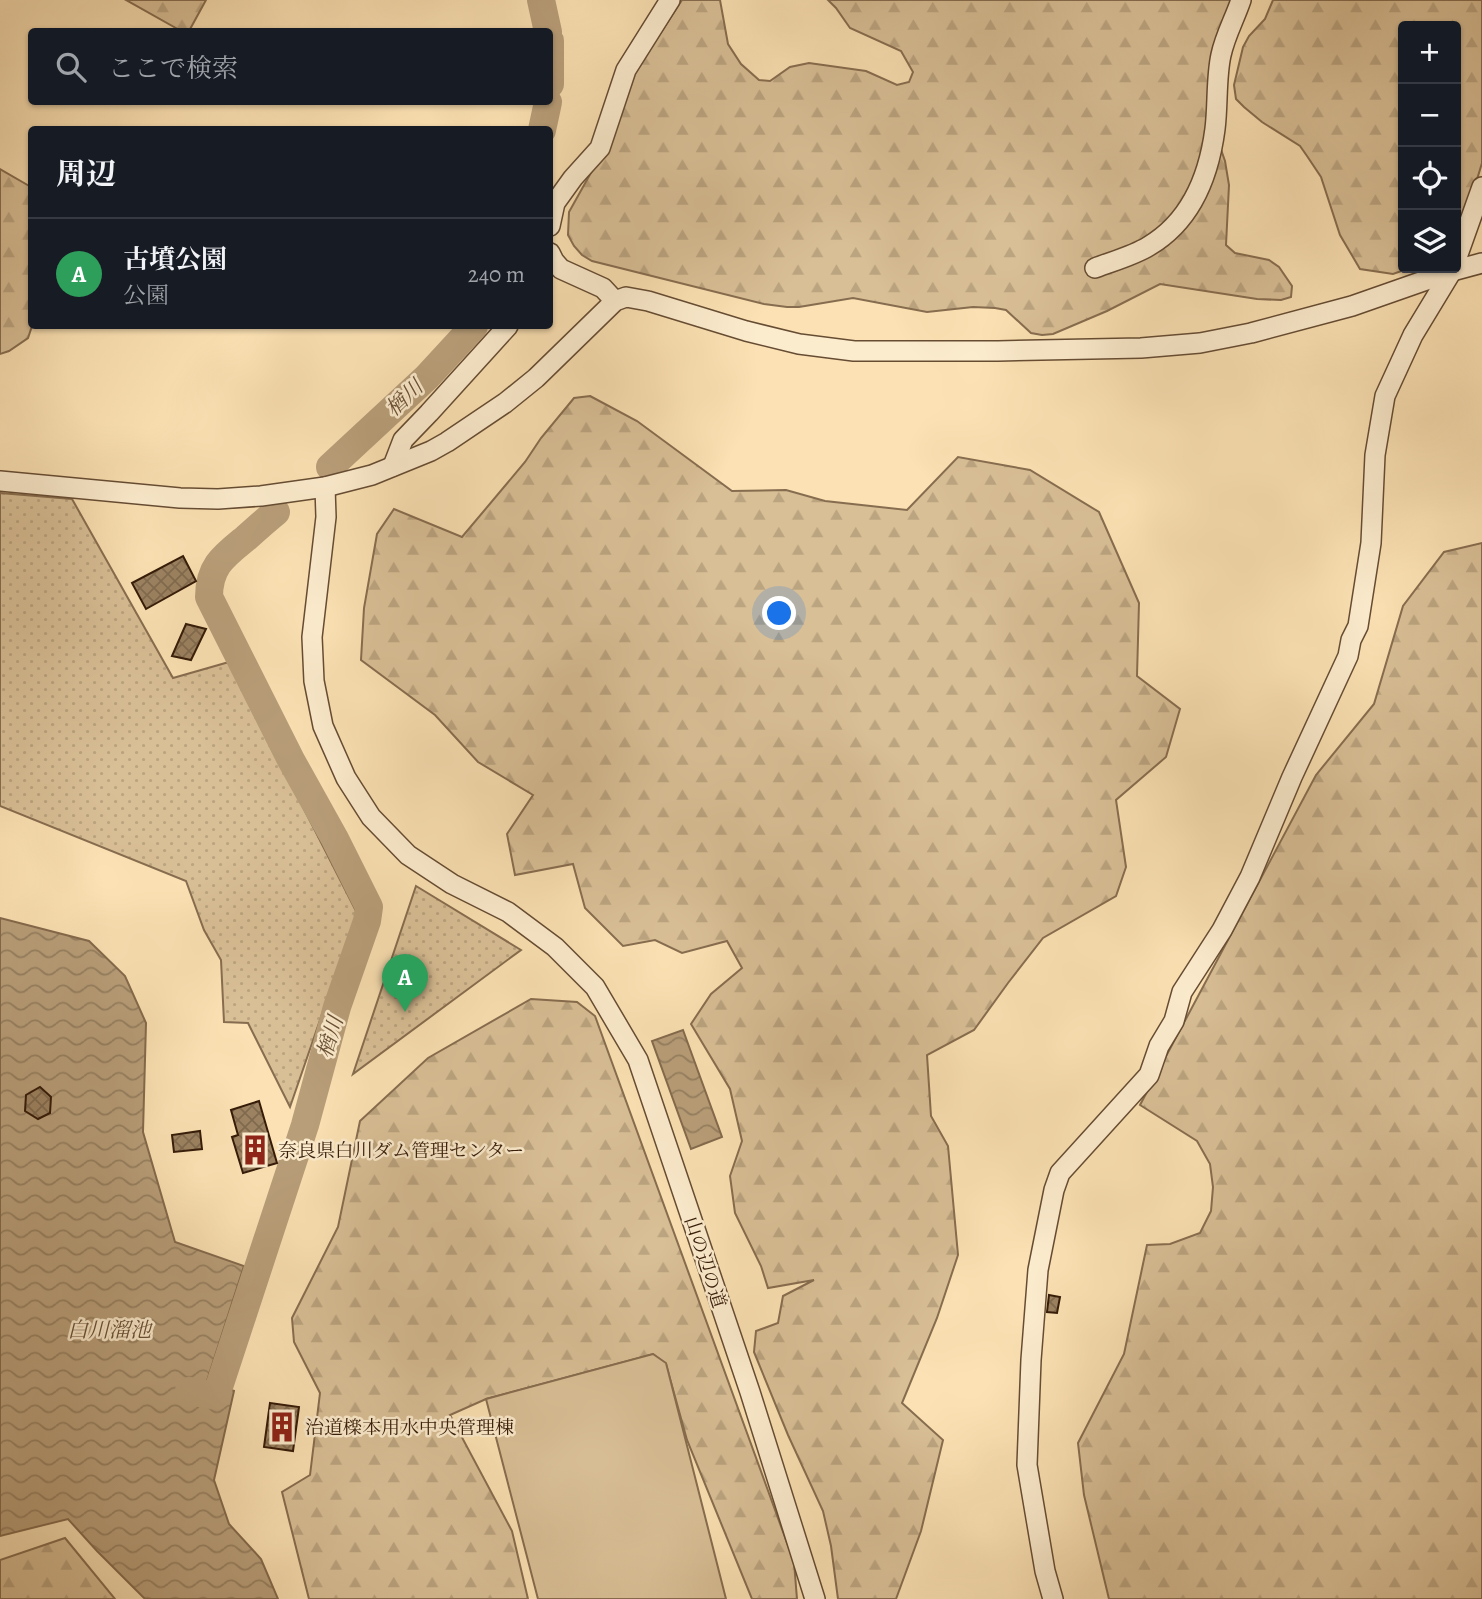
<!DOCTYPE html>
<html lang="ja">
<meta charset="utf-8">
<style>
body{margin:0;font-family:Alegreya,"Noto Serif JP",serif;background:#242831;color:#f1f3f6}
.controls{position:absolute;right:21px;top:21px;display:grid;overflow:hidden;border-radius:7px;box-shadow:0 2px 5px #0004}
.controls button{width:63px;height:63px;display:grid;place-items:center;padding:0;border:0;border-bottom:2px solid #363941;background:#171b24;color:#f1f3f6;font:35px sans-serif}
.you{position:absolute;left:780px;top:614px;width:24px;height:24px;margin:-18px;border:5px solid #fff;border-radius:50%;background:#1a73e8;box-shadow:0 0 0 10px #1a73e833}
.badge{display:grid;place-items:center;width:46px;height:46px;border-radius:50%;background:#db2777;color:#fff;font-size:23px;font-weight:700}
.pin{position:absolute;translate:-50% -58px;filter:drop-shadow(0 2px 4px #0008)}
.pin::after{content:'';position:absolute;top:37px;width:24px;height:21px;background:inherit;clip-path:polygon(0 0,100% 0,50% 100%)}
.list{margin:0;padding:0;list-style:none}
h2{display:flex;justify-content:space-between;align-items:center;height:91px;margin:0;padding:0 28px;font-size:30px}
h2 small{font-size:23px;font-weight:400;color:#9ea1a6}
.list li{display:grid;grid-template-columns:46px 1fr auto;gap:21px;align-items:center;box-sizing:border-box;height:112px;padding:0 28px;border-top:2px solid #363941}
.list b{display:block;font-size:26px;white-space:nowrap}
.list p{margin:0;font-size:23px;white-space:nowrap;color:#9ea1a6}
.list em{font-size:23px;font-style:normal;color:#9ea1a6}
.icon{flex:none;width:38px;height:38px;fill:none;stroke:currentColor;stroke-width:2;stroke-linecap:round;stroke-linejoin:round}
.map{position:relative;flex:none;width:1482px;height:1599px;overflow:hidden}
.search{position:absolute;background:#171b24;box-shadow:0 2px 5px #0004;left:28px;top:28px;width:525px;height:77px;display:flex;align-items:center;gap:18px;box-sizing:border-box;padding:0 24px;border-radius:7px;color:#9ea1a6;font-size:26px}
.panel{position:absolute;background:#171b24;box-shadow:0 2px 5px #0004;left:28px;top:126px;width:525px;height:203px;border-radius:7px}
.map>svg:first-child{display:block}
.forest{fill:url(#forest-firs);stroke:#876d4f;stroke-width:2}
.park{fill:url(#park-dots);stroke:#876d4f;stroke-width:2}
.pitch{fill:#d9bf96;stroke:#876d4f;stroke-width:2}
.water{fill:url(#water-waves);stroke:#846a4c;stroke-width:2}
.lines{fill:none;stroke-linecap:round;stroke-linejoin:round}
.river{stroke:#b89e79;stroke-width:28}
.building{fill:url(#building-cross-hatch);stroke:#351b08;stroke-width:2}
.minor-casing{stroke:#664c33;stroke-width:22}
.minor{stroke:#fcecce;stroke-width:19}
.labels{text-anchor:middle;stroke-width:5;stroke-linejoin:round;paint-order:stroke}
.poi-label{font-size:19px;fill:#351b08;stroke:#fcecce;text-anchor:start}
.street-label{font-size:19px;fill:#351b08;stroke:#fcecce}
.water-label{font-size:21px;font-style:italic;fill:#694f35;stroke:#fcecce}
</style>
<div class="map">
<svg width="1482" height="1599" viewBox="0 0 1482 1599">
<defs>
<pattern id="forest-firs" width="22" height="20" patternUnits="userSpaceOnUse" patternTransform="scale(1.75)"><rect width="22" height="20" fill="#d9bf96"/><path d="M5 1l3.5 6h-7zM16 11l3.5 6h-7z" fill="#bba480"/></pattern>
<pattern id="park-dots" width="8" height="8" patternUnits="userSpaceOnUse" patternTransform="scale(1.75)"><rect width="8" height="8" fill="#d9bf96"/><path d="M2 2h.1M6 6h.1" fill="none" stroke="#bba480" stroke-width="1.8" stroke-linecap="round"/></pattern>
<pattern id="water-waves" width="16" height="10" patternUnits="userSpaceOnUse" patternTransform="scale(1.75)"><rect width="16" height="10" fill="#b89e79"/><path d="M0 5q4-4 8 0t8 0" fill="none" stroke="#968061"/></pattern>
<pattern id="building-cross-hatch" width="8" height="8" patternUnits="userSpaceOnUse" patternTransform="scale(1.75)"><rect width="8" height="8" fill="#9c8261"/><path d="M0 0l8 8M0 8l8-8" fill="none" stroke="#806a4e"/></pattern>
</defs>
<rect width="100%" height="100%" fill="#fbe1b3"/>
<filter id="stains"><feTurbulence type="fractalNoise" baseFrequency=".00286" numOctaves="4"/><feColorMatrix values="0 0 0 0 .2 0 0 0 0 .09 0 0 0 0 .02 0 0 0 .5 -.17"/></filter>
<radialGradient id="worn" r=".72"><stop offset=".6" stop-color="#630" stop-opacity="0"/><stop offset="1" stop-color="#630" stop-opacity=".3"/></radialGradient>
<g class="forest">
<path d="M126 0H206L189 31 183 32Z"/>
<path d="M682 0H720L728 44 741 64 759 80 770 81 790 67 809 63 866 71 897 85 909 82 913 72 901 51 850 28 836 8 828 0H1234L1208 112 1225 161 1229 185 1226 245 1235 253 1269 260 1279 267 1292 286 1291 297 1281 300 1257 299 1160 284 1107 311 1053 334 1042 335 1031 333 1006 310 995 308 973 307 927 312 853 298 799 307H787L764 304 592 261 582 255 574 246 568 235 569 212 617 126 634 73Z"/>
<path d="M1273 0H1482V163L1471 199 1456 239V26H1403V268H1410L1393 274 1360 269 1340 235 1321 177 1307 156 1300 146 1262 122 1244 107 1236 99 1234 85 1243 47 1249 36 1265 19Z"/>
<path d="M0 169 31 187 32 326 28 338 9 351 0 354Z"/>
<path d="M590 396 637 421 732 491 786 490 825 501 907 510 958 457 1030 470 1099 512 1139 603 1137 676 1180 709 1166 757 1116 800 1126 867 1116 896 1043 938 1008 983 974 1030 927 1055 931 1116 948 1146 958 1255 937 1318 902 1403 943 1440 921 1531 896 1599H838L831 1546 823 1511 788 1435 754 1352 756 1331 778 1323 783 1296 814 1280 768 1288 761 1266 735 1213 730 1176 742 1141 730 1089 691 1024 711 994 742 968 727 941 682 953 655 940 623 946 585 908 573 864 515 875 507 834 533 795 478 762 435 715 361 660 364 608 377 534 394 509 462 537 525 462 541 438 574 398Z"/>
<path d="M1482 543V1599H1109L1084 1495 1078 1443 1124 1354 1147 1245 1170 1244 1200 1233 1211 1211 1213 1187 1210 1164 1197 1141 1140 1105 1316 775 1374 704 1403 606 1444 552Z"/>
<path d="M531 999 577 1002 595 1016 794 1562 797 1599H752L687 1440 666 1364 653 1354 486 1399 450 1415 512 1531 528 1599H309L282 1492 310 1475 320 1393 294 1342 292 1318 338 1227 360 1121 428 1058Z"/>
<path d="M65 1538 115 1599H0V1560Z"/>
</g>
<g class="park">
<path d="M0 493 72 499 173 678 229 662 357 913 290 1107 248 1023 224 1022 221 960 204 930 186 881 0 806Z"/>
<path d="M416 886 521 950 353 1074Z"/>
</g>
<path class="pitch" d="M653 1354 666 1363 726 1599H538L486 1399Z"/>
<g class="water">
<path d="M0 918 89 941 125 976 146 1023 143 1132 175 1242 244 1266 207 1381 234 1391 214 1480 229 1524 261 1559 278 1599H145L97 1551 68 1519 0 1536Z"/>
<path d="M683 1030 722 1137 691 1149 652 1041Z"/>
</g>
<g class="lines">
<g class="river">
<path d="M541 0 548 32"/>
<path d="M550 41V84"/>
<path d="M542 130 548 102"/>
<path d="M330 467 427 377 474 326"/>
<path d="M189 1391 216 1396 305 1125 337 1007 367 921 369 907 335 839 291 760 209 597C209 566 224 556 246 538 256 529 266 520 276 512"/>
</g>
</g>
<g class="building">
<path d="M183 556 196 581 146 609 132 583Z"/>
<path d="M186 624 206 629 191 660 172 656Z"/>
<path d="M40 1087 51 1097 50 1113 38 1119 25 1111 26 1095Z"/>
<path d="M259 1101 277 1163 243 1173 232 1137 238 1135 231 1110Z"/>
<path d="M200 1131 202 1149 174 1152 172 1135Z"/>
<path d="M1049 1295 1060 1297 1057 1313 1047 1312Z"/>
<path d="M270 1403 299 1407 293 1451 264 1447Z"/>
</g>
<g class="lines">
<g class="minor-casing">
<g id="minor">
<path d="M550 226 555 203 573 178 600 148 626 70 670 0"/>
<path d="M550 253 554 261 561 269 603 288 615 301"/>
<path d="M1456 260 1482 187"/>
<path d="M1095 268C1113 261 1133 256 1149 246 1191 221 1209 175 1215 129 1218 106 1216 77 1221 55 1225 36 1235 18 1241 0"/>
<path d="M393 466 403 440 429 413 508 326"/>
<path d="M0 481 180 498 218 499 261 496 325 487 372 475 431 451 447 442 505 403 536 378 615 301 626 297 648 301 746 331 799 344 854 351H998L1141 348 1200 343 1251 333 1352 306 1452 271 1482 263"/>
<path d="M325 487 326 517 312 637 314 681 323 726 346 778 371 817 408 855 452 884 508 912 555 947 595 987 638 1060 750 1392 815 1599"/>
<path d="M1053 1599 1045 1571 1027 1465 1031 1360 1038 1270 1054 1190 1060 1173 1149 1075 1159 1046 1174 1021 1182 992 1222 930 1250 877 1292 777 1348 656 1351 640 1358 626 1371 543 1375 455 1385 396 1413 335 1453 269"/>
</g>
</g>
<use href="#minor" class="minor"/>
</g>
<defs>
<g id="building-bare" transform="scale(2.415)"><path d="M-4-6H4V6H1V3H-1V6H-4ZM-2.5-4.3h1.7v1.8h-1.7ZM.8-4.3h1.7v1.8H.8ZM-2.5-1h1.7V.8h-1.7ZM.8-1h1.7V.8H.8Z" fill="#8f2418" stroke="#fcecce" stroke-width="2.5" paint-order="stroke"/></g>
</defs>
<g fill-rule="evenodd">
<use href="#building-bare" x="255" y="1150"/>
<use href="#building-bare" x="282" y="1427"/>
</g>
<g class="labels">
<g class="poi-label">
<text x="278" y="1157">奈良県白川ダム管理センター</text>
<text x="305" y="1434">治道檪本用水中央管理棟</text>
</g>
<g class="street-label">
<text transform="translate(706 1262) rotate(72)" y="7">山の辺の道</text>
</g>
<g class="water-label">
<text transform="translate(404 398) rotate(-43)" y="7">楢川</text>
<text transform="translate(330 1037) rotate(-73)" y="7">楢川</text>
<text x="109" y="1337">白川溜池</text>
</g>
</g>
<rect width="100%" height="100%" filter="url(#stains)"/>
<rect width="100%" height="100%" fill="url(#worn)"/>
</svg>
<div class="controls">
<button>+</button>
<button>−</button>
<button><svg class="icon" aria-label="locate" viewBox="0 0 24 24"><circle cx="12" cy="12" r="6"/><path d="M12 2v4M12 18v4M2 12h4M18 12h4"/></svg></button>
<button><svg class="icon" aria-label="layers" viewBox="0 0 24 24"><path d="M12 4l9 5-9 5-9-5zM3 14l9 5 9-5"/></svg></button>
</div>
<div class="you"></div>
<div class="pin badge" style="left:405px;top:1012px;background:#2e9e5b">A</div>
<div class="search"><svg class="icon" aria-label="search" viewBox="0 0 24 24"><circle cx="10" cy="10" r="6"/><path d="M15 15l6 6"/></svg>ここで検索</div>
<section class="panel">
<h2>周辺<small></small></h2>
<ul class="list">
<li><span class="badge" style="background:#2e9e5b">A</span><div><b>古墳公園</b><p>公園</p></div><em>240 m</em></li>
</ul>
</section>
</div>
